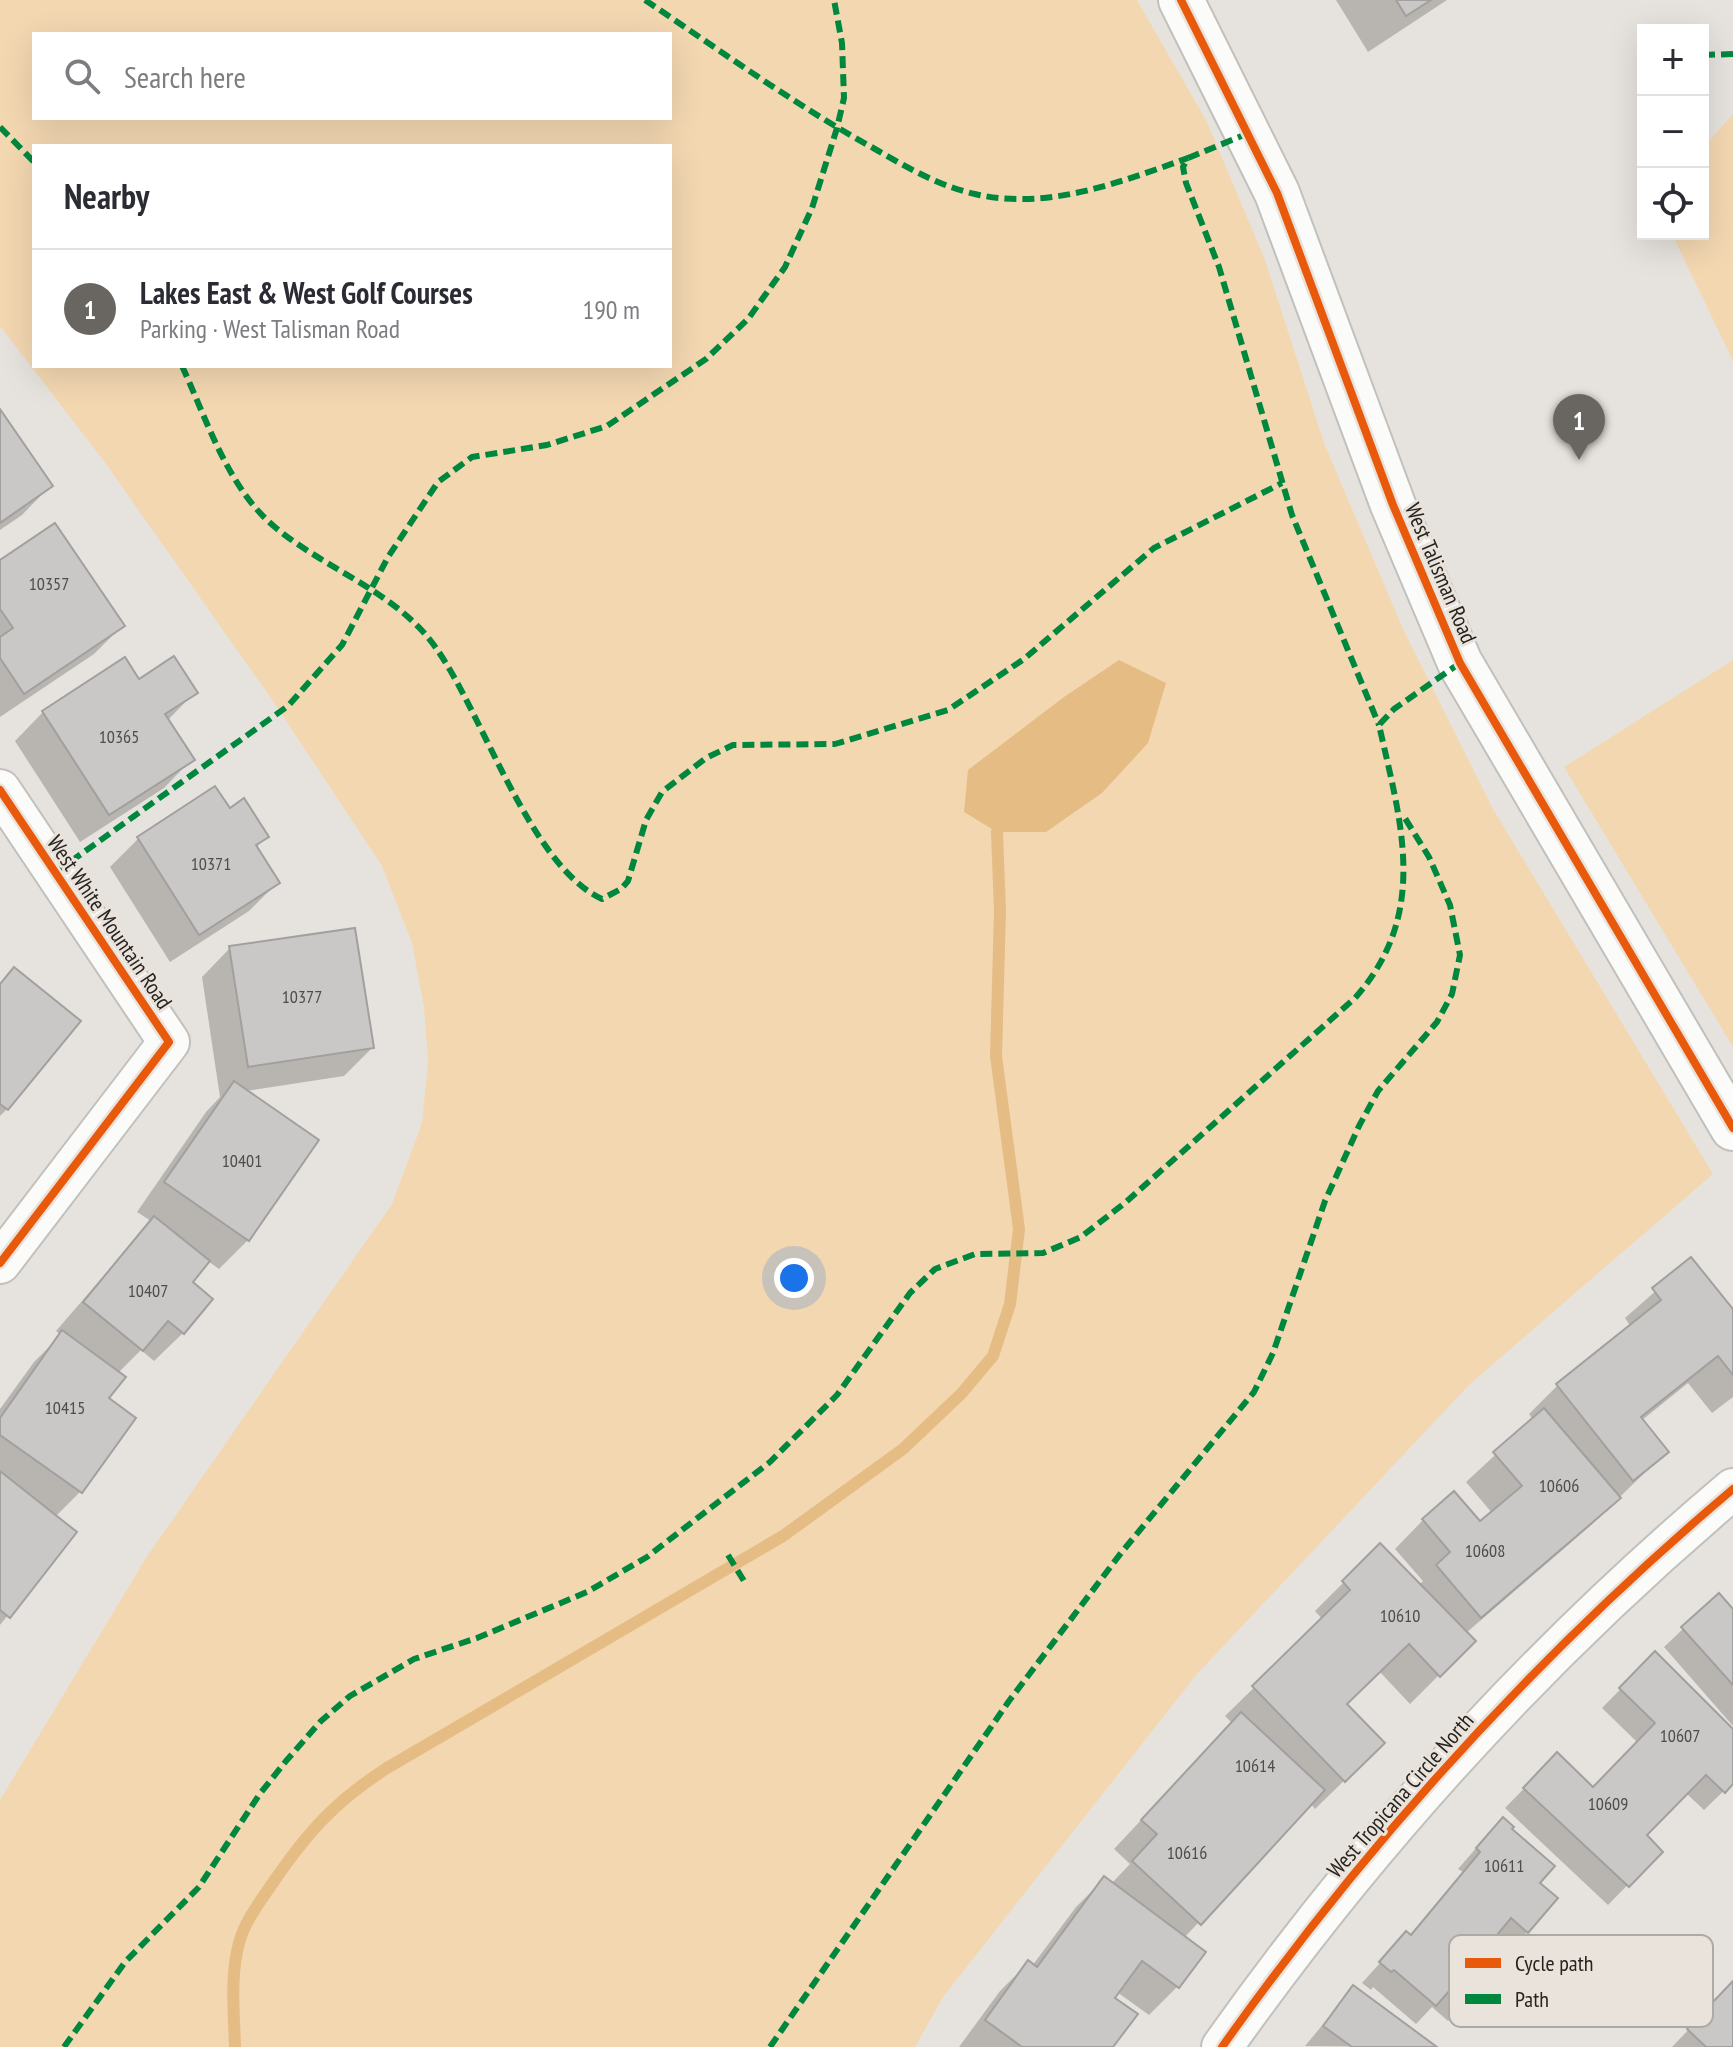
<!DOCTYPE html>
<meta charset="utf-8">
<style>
body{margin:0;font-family:"PT Sans Narrow",sans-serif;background:#f7f7f7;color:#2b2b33}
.controls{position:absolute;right:24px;top:24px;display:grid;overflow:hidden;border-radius:0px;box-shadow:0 8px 32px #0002}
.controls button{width:72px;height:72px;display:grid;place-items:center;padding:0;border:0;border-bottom:2px solid #e1e1e2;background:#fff;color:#2b2b33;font:40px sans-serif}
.you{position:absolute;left:794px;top:1278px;width:28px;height:28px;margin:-20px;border:6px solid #fff;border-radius:50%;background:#1a73e8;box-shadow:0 0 0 12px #1a73e833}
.badge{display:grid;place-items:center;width:52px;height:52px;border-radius:50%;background:#696662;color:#fff;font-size:26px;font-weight:700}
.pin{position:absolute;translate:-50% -66px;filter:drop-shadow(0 2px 4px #0008)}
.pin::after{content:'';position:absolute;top:42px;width:28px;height:24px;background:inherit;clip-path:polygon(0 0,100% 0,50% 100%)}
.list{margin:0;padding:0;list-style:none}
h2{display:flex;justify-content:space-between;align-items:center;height:104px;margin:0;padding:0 32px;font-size:34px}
h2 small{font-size:26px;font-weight:400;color:#7c7c81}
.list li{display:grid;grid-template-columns:52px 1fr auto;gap:24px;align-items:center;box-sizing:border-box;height:120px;padding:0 32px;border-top:2px solid #e1e1e2}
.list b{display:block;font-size:30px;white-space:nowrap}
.list p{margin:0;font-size:26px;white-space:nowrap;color:#7c7c81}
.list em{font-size:26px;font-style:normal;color:#7c7c81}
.icon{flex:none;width:44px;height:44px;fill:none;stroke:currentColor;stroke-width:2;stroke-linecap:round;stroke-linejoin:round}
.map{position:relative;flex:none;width:1733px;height:2047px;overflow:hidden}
.search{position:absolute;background:#fff;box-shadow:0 8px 32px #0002;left:32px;top:32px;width:640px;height:88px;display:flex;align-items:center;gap:20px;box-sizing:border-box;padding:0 28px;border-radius:0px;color:#7c7c81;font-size:30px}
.panel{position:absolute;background:#fff;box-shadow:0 8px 32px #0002;left:32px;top:144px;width:640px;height:224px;border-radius:0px}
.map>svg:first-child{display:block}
.green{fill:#f3d7b1;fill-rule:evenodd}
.water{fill:#e5bd84}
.shadow{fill:#0003}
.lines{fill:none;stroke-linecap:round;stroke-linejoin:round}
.stream{stroke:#e5bd84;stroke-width:12}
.building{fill:#c9c8c7;stroke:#a1a09f;stroke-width:2}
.minor-casing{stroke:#c2c0bc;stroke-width:44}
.tertiary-casing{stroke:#c2c0bc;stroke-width:48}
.minor{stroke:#fbfbfa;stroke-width:40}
.tertiary{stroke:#fbfbfa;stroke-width:44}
.quiet{stroke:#00873e;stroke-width:6;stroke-dasharray:12 6;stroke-linecap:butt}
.cycleway-casing{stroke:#eae3db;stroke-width:13}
.cycleway{stroke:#e8590c;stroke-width:8}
.labels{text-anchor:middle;stroke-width:6;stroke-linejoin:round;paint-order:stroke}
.number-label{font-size:18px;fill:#4f4c4a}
.street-label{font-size:22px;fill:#262320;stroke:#eae3db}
.key{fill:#eae3db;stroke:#afa9a3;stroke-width:2}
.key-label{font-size:22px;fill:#262320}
</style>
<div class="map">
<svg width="1733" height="2047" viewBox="0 0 1733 2047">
<rect width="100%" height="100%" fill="#e6e3de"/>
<g class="green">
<path d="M0 0H1137L1207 122 1265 260 1324 443 1403 629 1493 809 1713 1174 1470 1384 1197 1674 943 1997 915 2047H0V1800L146 1558 392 1204 422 1123 428 1061 424 1007 412 943 382 866 275 704 106 464 0 326ZM34 34H670V118H34ZM34 146H670V366H34Z"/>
<path d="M1733 114V361L1672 234H1703V148Z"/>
<path d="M1733 660V1047L1564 767Z"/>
</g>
<path class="water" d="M1119 660 1166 683 1148 743 1102 793 1046 832H997L964 812 968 770 1064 697Z"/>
<g class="shadow">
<path d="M1336 0H1447L1368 52Z"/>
<path d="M0 413 50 486 22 515 0 530Z"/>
<path d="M0 562 122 626 94 654 0 717Z"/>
<path d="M139 681 195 692 167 721 192 759 164 788 80 842 15 741 43 712Z"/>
<path d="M229 811 266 837 256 848 278 882 249 911 170 962 110 867 138 839Z"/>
<path d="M230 948 372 1048 344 1076 246 1091 317 1140 248 1240 219 1269 208 1261 190 1283 210 1299 183 1333 154 1361 141 1350 118 1373 107 1399 133 1418 80 1492 55 1517 75 1533 0 1625V1409L34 1362 61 1335 56 1331 151 1221 137 1212 206 1112 220 1097 202 977Z"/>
<path d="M14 970 7 1109 0 1116V984Z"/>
<path d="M1691 1260 1733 1312V1397L1712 1413 1688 1383 1641 1421 1666 1452 1590 1526 1466 1633 1473 1641 1410 1704 1379 1671 1345 1704 1354 1771 1315 1809 1310 1803 1184 1938 1203 1952 1177 1987 1149 2015 1117 1992 1112 1999 1111 2047H959L1000 1991 1028 1963 1032 1966 1076 1907 1104 1879 1111 1884 1130 1864 1114 1849 1232 1723 1225 1716 1323 1620 1315 1611 1380 1546 1419 1585 1423 1581 1395 1549 1423 1520 1480 1524 1492 1513 1466 1482 1533 1420 1529 1414 1557 1386 1631 1327 1625 1318Z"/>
<path d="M1733 1612V1726L1664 1647 1683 1629Z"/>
<path d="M1655 1654 1733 1731V1782L1704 1810 1686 1793 1644 1835 1660 1852 1608 1905 1505 1808 1557 1755 1593 1789 1638 1743 1602 1708Z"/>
<path d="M1509 1830 1537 1884 1527 1932 1508 1951 1492 1937 1479 1953 1496 1968 1448 2021 1432 2007 1416 2024 1373 1987 1371 1990 1362 1983 1406 1934 1409 1936 1463 1872 1458 1869 1484 1839Z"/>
<path d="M1733 1983V2047H1672Z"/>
<path d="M1354 1987 1433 2047 1305 2046Z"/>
</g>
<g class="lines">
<path class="stream" d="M235 2047C234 2013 230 1976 239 1943 245 1921 259 1903 272 1884 307 1833 334 1802 387 1768L783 1536 903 1449 961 1394 993 1356 1010 1304 1019 1229 996 1056 1000 911 997 832"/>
</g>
<g class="building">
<path d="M1396 0H1431L1406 16Z"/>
<path d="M0 409 53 486 0 523Z"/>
<path d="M55 523 125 626 24 694 0 658V637L13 628 0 609V560Z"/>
<path d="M174 656 198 693 165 714 195 760 109 815 42 711 125 657 139 679Z"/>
<path d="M215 786 230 808 244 798 269 837 256 845 280 883 199 935 137 837Z"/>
<path d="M355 928 374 1048 248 1067 229 946Z"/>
<path d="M14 967 81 1021 8 1110 0 1104V984Z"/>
<path d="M234 1081 319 1140 249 1241 164 1182Z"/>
<path d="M154 1216 210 1261 193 1282 213 1299 184 1334 168 1321 143 1351 83 1302Z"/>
<path d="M1691 1257 1733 1309V1375L1718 1356 1641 1417 1669 1452 1633 1481 1556 1384 1661 1300 1652 1288Z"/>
<path d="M62 1330 126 1377 109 1398 136 1418 82 1493 0 1435V1418Z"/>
<path d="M1544 1408 1621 1498 1481 1618 1436 1565 1450 1552 1422 1519 1454 1491 1480 1521 1522 1486 1493 1452Z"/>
<path d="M0 1471 77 1532 10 1618 0 1610Z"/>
<path d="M1380 1543 1476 1641 1440 1677 1409 1644 1347 1704 1385 1743 1345 1782 1252 1686 1350 1590 1342 1581Z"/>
<path d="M1719 1593 1733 1609V1685L1681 1627Z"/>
<path d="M1655 1651 1733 1729V1784L1725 1793 1706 1775 1647 1835 1663 1852 1629 1887 1523 1788 1557 1752 1593 1787 1655 1723 1619 1688Z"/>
<path d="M1241 1712 1325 1790 1201 1925 1132 1861 1157 1834 1141 1820Z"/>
<path d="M1503 1817 1514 1827 1512 1829 1555 1866 1540 1883 1558 1898 1528 1933 1511 1918 1482 1953 1499 1967 1468 2003 1451 1989 1436 2006 1394 1970 1391 1972 1379 1962 1406 1931 1411 1935 1480 1852 1476 1848Z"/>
<path d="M1104 1876 1206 1952 1179 1988 1142 1961 1115 1998 1138 2014 1113 2047H1022L985 2020 1028 1960 1037 1967Z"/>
<path d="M1733 1981V2047H1706L1687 2029Z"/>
<path d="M1353 1985 1437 2047H1352L1323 2026Z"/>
</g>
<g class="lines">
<g class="minor-casing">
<g id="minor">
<path d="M0 790 169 1042 0 1263"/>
<path d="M1222 2047C1368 1841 1540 1652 1733 1489"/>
</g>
</g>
<g class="tertiary-casing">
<path id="tertiary" d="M1181 0 1277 193 1393 505 1460 663 1733 1128"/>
</g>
<use href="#minor" class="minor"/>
<use href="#tertiary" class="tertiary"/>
<g class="quiet">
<path d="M645 0C721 51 795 105 875 149 906 167 939 186 975 194 1047 211 1121 182 1188 158"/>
<path d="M1703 55 1733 54"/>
<path d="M0 127 34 162"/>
<path d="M1249 133 1188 158 1183 167 1186 183 1219 267 1292 515 1379 725"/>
<path d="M182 366C207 420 228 489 276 528 327 570 398 593 436 648 483 714 530 866 602 899L621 889 628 881 646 820 662 792 706 758 733 745 835 744 948 710 1024 659 1154 548 1282 483"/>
<path d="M56 872 288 706 342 645 388 557 438 482 472 457 547 445 607 426 706 359 748 319 785 267 812 208 837 128 844 98 842 43 834 0"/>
<path d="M728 1555 744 1581"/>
<path d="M64 2047 125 1962 199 1887 259 1795 286 1761 321 1721 350 1696 414 1659 477 1638 587 1592 647 1557 770 1462 837 1395 910 1293 935 1269 975 1254 1043 1253 1081 1237 1126 1202 1355 998C1430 913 1401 823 1379 725L1394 709 1460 663"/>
<path d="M770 2047 1009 1701 1121 1553 1254 1392 1273 1353 1325 1201 1359 1126 1378 1091 1437 1022 1452 994 1460 955 1450 905 1429 857 1403 815"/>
</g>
<g class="cycleway-casing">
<g id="cycleway">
<path d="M1181 0 1277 193 1393 505 1460 663 1733 1128"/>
<path d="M0 790 169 1042 0 1263"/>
<path d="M1222 2047C1368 1841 1540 1652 1733 1489"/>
</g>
</g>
<use href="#cycleway" class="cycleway"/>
</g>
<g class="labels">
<g class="number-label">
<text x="49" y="590">10357</text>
<text x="119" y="743">10365</text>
<text x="211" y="870">10371</text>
<text x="302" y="1003">10377</text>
<text x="242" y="1167">10401</text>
<text x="148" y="1297">10407</text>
<text x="65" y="1414">10415</text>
<text x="1559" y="1492">10606</text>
<text x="1485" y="1557">10608</text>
<text x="1400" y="1622">10610</text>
<text x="1680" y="1742">10607</text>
<text x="1255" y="1772">10614</text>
<text x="1608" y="1810">10609</text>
<text x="1187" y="1859">10616</text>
<text x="1504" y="1872">10611</text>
</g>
<g class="street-label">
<text transform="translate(1441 573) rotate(67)" y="8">West Talisman Road</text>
<text transform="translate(110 922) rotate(56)" y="8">West White Mountain Road</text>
<text transform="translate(1400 1795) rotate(-49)" y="8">West Tropicana Circle North</text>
</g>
</g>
<rect x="1449" y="1935" width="264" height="92" rx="12" class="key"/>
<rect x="1465" y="1958" width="36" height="10" fill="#e8590c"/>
<rect x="1465" y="1994" width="36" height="10" fill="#00873e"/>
<g class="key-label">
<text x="1515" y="1971">Cycle path</text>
<text x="1515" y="2007">Path</text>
</g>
</svg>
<div class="controls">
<button>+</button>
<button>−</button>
<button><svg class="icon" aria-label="locate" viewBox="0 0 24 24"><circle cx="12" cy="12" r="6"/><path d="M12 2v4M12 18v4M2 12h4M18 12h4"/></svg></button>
</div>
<div class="you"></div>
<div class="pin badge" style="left:1579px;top:460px">1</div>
<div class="search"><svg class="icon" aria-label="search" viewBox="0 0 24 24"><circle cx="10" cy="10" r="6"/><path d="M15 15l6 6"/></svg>Search here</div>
<section class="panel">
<h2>Nearby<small></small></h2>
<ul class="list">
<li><span class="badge">1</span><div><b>Lakes East &amp; West Golf Courses</b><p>Parking · West Talisman Road</p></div><em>190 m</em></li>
</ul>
</section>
</div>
